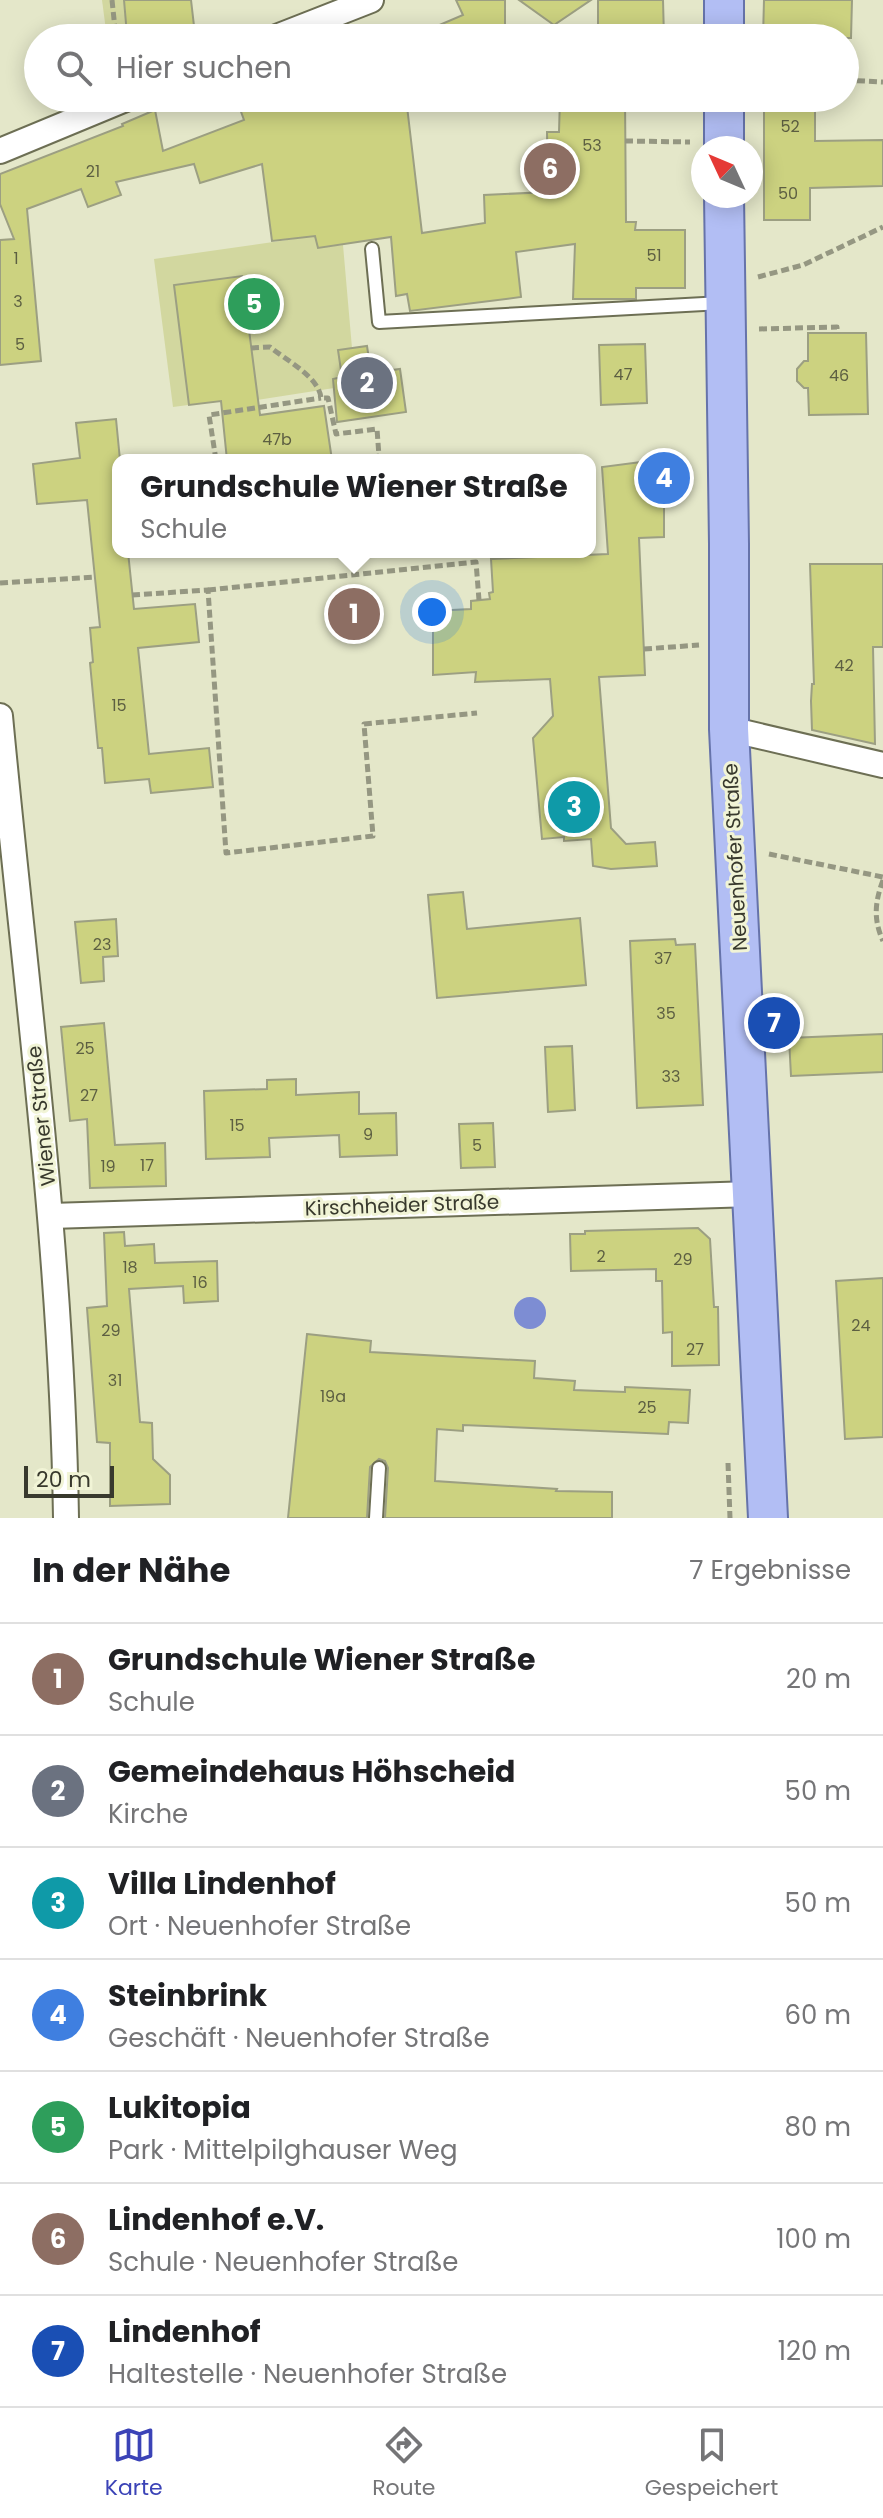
<!DOCTYPE html>
<html lang="de">
<meta charset="utf-8">
<style>
body{margin:0;font-family:Poppins,sans-serif;background:#f2f2f2;color:#202124}
.compass{position:absolute;left:691px;top:136px;width:72px;height:72px;border-radius:50%;background:#fff;box-shadow:0 4px 20px #0003;rotate:314deg}
.scale{position:absolute;left:24px;bottom:20px;width:90px;box-sizing:border-box;padding-left:8px;border:4px solid #38392d;border-top:0;font-size:22px;line-height:28px;white-space:nowrap;color:#38392d;-webkit-text-stroke:6px #f1f4d6;paint-order:stroke}
.you{position:absolute;left:432px;top:612px;width:28px;height:28px;margin:-20px;border:6px solid #fff;border-radius:50%;background:#1a73e8;box-shadow:0 0 0 12px #1a73e833}
.badge{display:grid;place-items:center;width:52px;height:52px;border-radius:50%;background:#3b43b7;color:#fff;font-size:26px;font-weight:700}
.pin{position:absolute;translate:-50% -50%;border:4px solid #fff;box-shadow:0 2px 8px #0006}
.popup{position:absolute;left:112px;top:454px;width:484px;height:104px;box-sizing:border-box;display:grid;place-content:center;border-radius:16px;background:#fff;filter:drop-shadow(0 2px 6px #0005);font-size:26px;white-space:nowrap;color:#757577}
.popup b{font-size:30px;color:#202124}
.popup::after{content:'';position:absolute;left:50%;top:100%;margin-left:-16px;border:16px solid transparent;border-top-color:#fff}
.list{margin:0;padding:0;list-style:none}
h2{display:flex;justify-content:space-between;align-items:center;height:104px;margin:0;padding:0 32px;font-size:34px}
h2 small{font-size:26px;font-weight:400;color:#757577}
.list li{display:grid;grid-template-columns:52px 1fr auto;gap:24px;align-items:center;box-sizing:border-box;height:112px;padding:0 32px;border-top:2px solid #e0e0e0}
.list b{display:block;font-size:30px;white-space:nowrap}
.list p{margin:0;font-size:26px;white-space:nowrap;color:#757577}
.list em{font-size:26px;font-style:normal;color:#757577}
.icon{flex:none;width:44px;height:44px;fill:none;stroke:currentColor;stroke-width:2;stroke-linecap:round;stroke-linejoin:round}
.map{position:relative;flex:none;width:883px;height:1518px;overflow:hidden}
.search{position:absolute;background:#fff;box-shadow:0 4px 20px #0003;left:24px;right:24px;top:24px;height:88px;display:flex;align-items:center;gap:20px;box-sizing:border-box;padding:0 28px;border-radius:44px;color:#757577;font-size:30px}
.sheet{height:888px;background:#fff}
nav{display:flex;justify-content:space-around;align-items:center;box-sizing:border-box;height:112px;border-top:2px solid #e0e0e0;background:#fff;font-size:22px;color:#757577}
nav a{display:grid;justify-items:center;gap:4px}
nav .on{color:#3b43b7}
.map>svg:first-child{display:block}
.green{fill:#d2d79f}
.water{fill:#7d8dd3}
.building{fill:#ccd280;stroke:#9c9f82;stroke-width:2}
.lines{fill:none;stroke-linecap:round;stroke-linejoin:round}
.lane-casing{stroke:#6d6f54;stroke-width:16}
.street-casing{stroke:#6d6f54;stroke-width:28}
.primary-casing{stroke:#6673aa;stroke-width:42}
.path{stroke:#959782;stroke-width:5;stroke-dasharray:8 4;stroke-linecap:butt}
.lane{stroke:#fff;stroke-width:12}
.street{stroke:#fff;stroke-width:24}
.primary{stroke:#b2bef4;stroke-width:38}
.labels{text-anchor:middle;stroke-width:6;stroke-linejoin:round;paint-order:stroke}
.number-label{font-size:16px;fill:#5d5f42}
.street-label{font-size:20px;fill:#38392d;stroke:#f1f4d6}
</style>
<div class="map">
<svg width="883" height="1518" viewBox="0 0 883 1518">
<rect width="100%" height="100%" fill="#e4e7c9"/>
<g class="green">
<path d="M102 0H124L128 38H107Z"/>
<path d="M315 236 318 248 343 245 352 348 338 350 342 377 333 379 334 388 257 400 256 396 173 407 154 259Z"/>
</g>
<circle class="water" cx="530" cy="1313" r="16"/>
<g class="building">
<path d="M124 0H191L194 26 127 35Z"/>
<path d="M456 0H505V38H409L463 15Z"/>
<path d="M519 0H591L554 25Z"/>
<path d="M598 0H663L664 38H598Z"/>
<path d="M764 0H852L851 38H763Z"/>
<path d="M236 98H406L422 233 485 223 484 195 548 192 547 132H559L560 98H625L626 222H636L635 230H685V288H636V299H573L575 244 516 252 521 297 410 311 407 294 396 296 391 237 318 248 315 236 272 241 262 164 200 183 194 164 116 182 121 195 88 207 81 189 27 209 41 361 0 365V240L14 239 0 204V174L123 126 122 124 155 110 163 151 244 120Z"/>
<path d="M764 110H815V141L883 140V186L810 188V220H764Z"/>
<path d="M242 276 260 415 324 406 332 460H227L221 401 189 405 174 285Z"/>
<path d="M808 333H866L868 414 809 415 808 388H804L797 381V369L804 361H808Z"/>
<path d="M645 344 647 403 601 405 599 345Z"/>
<path d="M367 346 371 373 400 369 406 412 337 422 333 379 342 377 338 350Z"/>
<path d="M116 419 120 460H118V552H128L134 609 195 604 199 642 138 648 149 754 209 748 213 787 151 793 149 779 105 783 102 748H98L90 663 93 662 90 628 100 627 87 500 37 504 33 464 80 458 76 423Z"/>
<path d="M652 456H662L674 462 682 478 676 493 664 503V537L639 538 645 675 599 677 611 828 626 844 655 842 657 866 611 869 593 866 591 839 564 841V837L542 839 533 738 553 716 550 679 475 682 476 672 433 675V611L471 609V601L490 599 489 593 493 592 491 559 608 554 602 467 641 462Z"/>
<path d="M810 564H883V647H873L875 744 812 730 811 701 812 684H814Z"/>
<path d="M463 892 467 929 580 918 586 985 437 998 428 895Z"/>
<path d="M116 919 118 956 103 957 104 981 81 983 75 922Z"/>
<path d="M675 939 676 945 695 944 703 1105 637 1108 630 941Z"/>
<path d="M104 1023 115 1145 165 1143 166 1186 90 1188 87 1119 70 1121 61 1027Z"/>
<path d="M883 1034V1072L791 1076 789 1038Z"/>
<path d="M572 1046 575 1110 548 1112 545 1047Z"/>
<path d="M296 1079V1095L359 1092V1114L396 1113 397 1155 340 1157 339 1135 269 1138 270 1157 206 1159 204 1091 267 1089V1080Z"/>
<path d="M493 1123 495 1167 461 1168 459 1124Z"/>
<path d="M698 1228 710 1239 714 1307H718L719 1365 672 1366V1332L663 1333 662 1281H656V1269L571 1271 570 1234H585V1231Z"/>
<path d="M124 1232 125 1246 154 1244 155 1263 217 1261 218 1301 184 1303 183 1286 129 1289 140 1422 152 1423 153 1459 170 1475V1504L110 1506V1443L97 1442 87 1308 107 1306 104 1233Z"/>
<path d="M883 1278V1437L845 1439 836 1281Z"/>
<path d="M307 1334 371 1341 370 1352 535 1361 534 1378 575 1381 574 1390 625 1392V1387L690 1390 688 1423 669 1422 668 1434 463 1425V1431L437 1429 435 1481 557 1489 556 1491 612 1492V1518H385L388 1468 385 1461 379 1459 370 1467 367 1518H288Z"/>
</g>
<g class="lines">
<g class="lane-casing">
<g id="lane">
<path d="M372 249 379 322 722 303"/>
<path d="M376 1518 379 1468"/>
</g>
</g>
<g class="street-casing">
<g id="street">
<path d="M274 38 371 0"/>
<path d="M0 151 128 98"/>
<path d="M0 716C25 983 62 1249 66 1518"/>
<path d="M729 729 883 765"/>
<path d="M51 1216 752 1194"/>
</g>
</g>
<g class="primary-casing">
<g id="primary">
<path d="M724 0V38"/>
<path d="M724 98V148"/>
<path d="M724 196 729 544V729L768 1518"/>
</g>
</g>
<g class="path">
<path d="M112 0 116 38"/>
<path d="M845 80 883 82"/>
<path d="M625 141 690 142"/>
<path d="M755 162V184"/>
<path d="M758 277 803 265 883 227"/>
<path d="M759 329 837 327V333"/>
<path d="M251 348 270 347C286 360 319 377 321 398H328L336 434 377 429 379 456 359 460"/>
<path d="M216 460 209 415 321 398"/>
<path d="M0 583 95 577"/>
<path d="M208 590 476 562 479 600"/>
<path d="M132 595 208 590 226 853 373 836 364 724 477 713"/>
<path d="M644 649 699 645"/>
<path d="M769 854 883 877"/>
<path d="M883 880C875 902 873 919 883 941"/>
<path d="M728 1463 730 1518"/>
</g>
<use href="#lane" class="lane"/>
<use href="#street" class="street"/>
<use href="#primary" class="primary"/>
</g>
<g class="labels">
<g class="number-label">
<text x="790" y="132">52</text>
<text x="592" y="151">53</text>
<text x="93" y="177">21</text>
<text x="788" y="199">50</text>
<text x="654" y="261">51</text>
<text x="16" y="264">1</text>
<text x="18" y="307">3</text>
<text x="20" y="350">5</text>
<text x="623" y="380">47</text>
<text x="839" y="381">46</text>
<text x="277" y="445">47b</text>
<text x="844" y="671">42</text>
<text x="119" y="711">15</text>
<text x="102" y="950">23</text>
<text x="663" y="964">37</text>
<text x="666" y="1019">35</text>
<text x="85" y="1054">25</text>
<text x="671" y="1082">33</text>
<text x="89" y="1101">27</text>
<text x="237" y="1131">15</text>
<text x="368" y="1140">9</text>
<text x="477" y="1151">5</text>
<text x="147" y="1171">17</text>
<text x="108" y="1172">19</text>
<text x="601" y="1262">2</text>
<text x="683" y="1265">29</text>
<text x="130" y="1273">18</text>
<text x="200" y="1288">16</text>
<text x="861" y="1331">24</text>
<text x="111" y="1336">29</text>
<text x="695" y="1355">27</text>
<text x="115" y="1386">31</text>
<text x="333" y="1402">19a</text>
<text x="647" y="1413">25</text>
</g>
<g class="street-label">
<text transform="translate(735 857) rotate(-93)" y="7">Neuenhofer Straße</text>
<text transform="translate(41 1116) rotate(-96)" y="7">Wiener Straße</text>
<text transform="translate(402 1205) rotate(-2)" y="7">Kirschheider Straße</text>
</g>
</g>
</svg>
<svg class="compass" viewBox="-18 -18 36 36"><path d="M0-13l5 13h-10z" fill="#e53935"/><path d="M0 13l5-13h-10z" fill="#757577"/></svg>
<div class="scale">20 m</div>
<div class="you"></div>
<div class="pin badge" style="left:354px;top:614px;background:#8d6e63">1</div>
<div class="popup"><b>Grundschule Wiener Straße</b>Schule</div>
<div class="pin badge" style="left:367px;top:383px;background:#6b7280">2</div>
<div class="pin badge" style="left:574px;top:807px;background:#0f9aa8">3</div>
<div class="pin badge" style="left:664px;top:478px;background:#3f7fe0">4</div>
<div class="pin badge" style="left:254px;top:304px;background:#2e9e5b">5</div>
<div class="pin badge" style="left:550px;top:169px;background:#8d6e63">6</div>
<div class="pin badge" style="left:774px;top:1023px;background:#1a4fb4">7</div>
<div class="search"><svg class="icon" aria-label="search" viewBox="0 0 24 24"><circle cx="10" cy="10" r="6"/><path d="M15 15l6 6"/></svg>Hier suchen</div>
</div>
<section class="sheet">
<h2>In der Nähe<small>7 Ergebnisse</small></h2>
<ul class="list">
<li><span class="badge" style="background:#8d6e63">1</span><div><b>Grundschule Wiener Straße</b><p>Schule</p></div><em>20 m</em></li>
<li><span class="badge" style="background:#6b7280">2</span><div><b>Gemeindehaus Höhscheid</b><p>Kirche</p></div><em>50 m</em></li>
<li><span class="badge" style="background:#0f9aa8">3</span><div><b>Villa Lindenhof</b><p>Ort · Neuenhofer Straße</p></div><em>50 m</em></li>
<li><span class="badge" style="background:#3f7fe0">4</span><div><b>Steinbrink</b><p>Geschäft · Neuenhofer Straße</p></div><em>60 m</em></li>
<li><span class="badge" style="background:#2e9e5b">5</span><div><b>Lukitopia</b><p>Park · Mittelpilghauser Weg</p></div><em>80 m</em></li>
<li><span class="badge" style="background:#8d6e63">6</span><div><b>Lindenhof e.V.</b><p>Schule · Neuenhofer Straße</p></div><em>100 m</em></li>
<li><span class="badge" style="background:#1a4fb4">7</span><div><b>Lindenhof</b><p>Haltestelle · Neuenhofer Straße</p></div><em>120 m</em></li>
</ul>
</section>
<nav>
<a class="on"><svg class="icon" aria-label="map" viewBox="0 0 24 24"><path d="M3 6l6-2 6 2 6-2v14l-6 2-6-2-6 2zM9 4v14M15 6v14"/></svg>Karte</a>
<a><svg class="icon" aria-label="directions" viewBox="0 0 24 24"><path d="M12 3l9 9-9 9-9-9zM9 14v-3h6M13 9l2 2-2 2"/></svg>Route</a>
<a><svg class="icon" aria-label="saved" viewBox="0 0 24 24"><path d="M7 4h10v16l-5-4-5 4z"/></svg>Gespeichert</a>
</nav>
